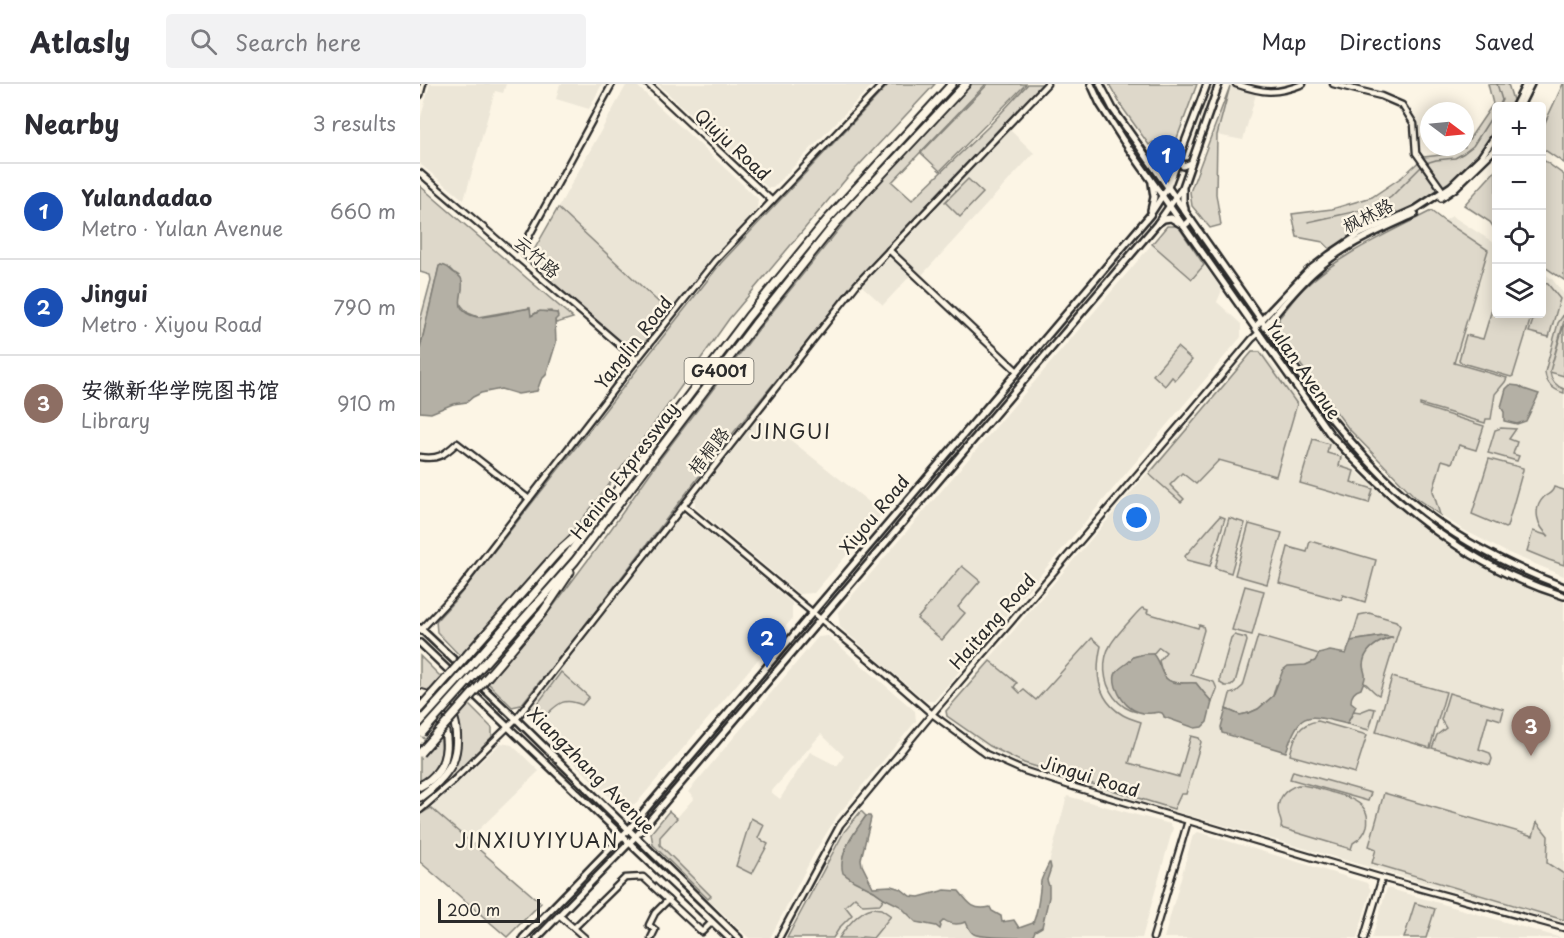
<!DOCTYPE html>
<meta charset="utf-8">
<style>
body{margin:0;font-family:"Playpen Sans","LXGW WenKai TC",sans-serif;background:#f2f2f3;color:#2b2b33}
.controls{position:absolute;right:18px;top:18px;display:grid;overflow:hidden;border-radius:6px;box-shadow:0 3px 15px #0003}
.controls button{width:54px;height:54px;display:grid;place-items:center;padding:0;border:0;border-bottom:2px solid #e1e1e2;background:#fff;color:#2b2b33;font:30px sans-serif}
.compass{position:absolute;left:1000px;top:18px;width:54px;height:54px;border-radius:50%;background:#fff;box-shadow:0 3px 15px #0003;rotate:106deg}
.scale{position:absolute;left:18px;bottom:15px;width:102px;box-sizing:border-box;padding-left:6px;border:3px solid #2b2b2b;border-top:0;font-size:16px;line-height:21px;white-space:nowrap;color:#2b2b2b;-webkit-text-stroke:4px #fcf5e5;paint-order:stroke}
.you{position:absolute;left:717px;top:434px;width:21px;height:21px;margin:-15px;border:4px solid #fff;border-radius:50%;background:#1a73e8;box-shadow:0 0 0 9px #1a73e833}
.badge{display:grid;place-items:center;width:39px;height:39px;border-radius:50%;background:#0f766e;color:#fff;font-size:20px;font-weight:700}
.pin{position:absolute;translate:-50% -50px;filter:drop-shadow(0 2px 3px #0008)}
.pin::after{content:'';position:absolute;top:32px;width:21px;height:18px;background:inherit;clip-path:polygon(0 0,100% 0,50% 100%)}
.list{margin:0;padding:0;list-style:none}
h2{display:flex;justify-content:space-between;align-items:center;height:78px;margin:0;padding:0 24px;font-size:26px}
h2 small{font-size:20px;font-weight:400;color:#7c7c81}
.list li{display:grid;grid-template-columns:39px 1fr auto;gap:18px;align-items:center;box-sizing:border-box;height:96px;padding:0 24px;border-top:2px solid #e1e1e2}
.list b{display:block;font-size:22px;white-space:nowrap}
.list p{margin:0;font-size:20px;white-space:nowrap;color:#7c7c81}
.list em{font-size:20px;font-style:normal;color:#7c7c81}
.icon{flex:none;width:33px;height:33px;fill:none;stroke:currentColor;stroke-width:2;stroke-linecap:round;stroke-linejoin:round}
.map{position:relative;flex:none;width:1144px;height:854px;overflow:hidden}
header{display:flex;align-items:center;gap:36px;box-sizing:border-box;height:84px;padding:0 30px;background:#fff;border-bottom:2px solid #e1e1e2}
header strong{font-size:28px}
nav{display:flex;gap:33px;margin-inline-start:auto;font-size:21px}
.search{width:420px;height:54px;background:#f2f2f3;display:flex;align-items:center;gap:15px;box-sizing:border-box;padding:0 21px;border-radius:6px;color:#7c7c81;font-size:22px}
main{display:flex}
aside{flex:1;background:#fff}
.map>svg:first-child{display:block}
.built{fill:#ece6d7;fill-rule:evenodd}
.green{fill:#ded8ca;stroke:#84827a;stroke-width:1.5}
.water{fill:#b4b0a5;stroke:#7d7b74;stroke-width:1.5}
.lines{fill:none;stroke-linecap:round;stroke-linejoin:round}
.stream{stroke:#7d7b74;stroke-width:1.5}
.minor-casing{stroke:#2b2b2b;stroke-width:9}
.major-casing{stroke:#2b2b2b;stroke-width:10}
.highway-casing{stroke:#2b2b2b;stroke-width:11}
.minor{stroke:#fcf5e5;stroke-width:4.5}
.major{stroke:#fcf5e5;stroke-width:5}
.highway{stroke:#fcf5e5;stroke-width:7}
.highway-bridge-casing{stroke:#2b2b2b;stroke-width:11;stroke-linecap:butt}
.highway-bridge{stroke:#fcf5e5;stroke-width:7}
.labels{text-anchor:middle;stroke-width:5;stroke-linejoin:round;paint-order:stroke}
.shield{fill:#fcf5e5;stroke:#6a6863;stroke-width:1.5}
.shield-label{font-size:16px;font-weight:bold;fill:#2b2b2b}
.street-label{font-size:18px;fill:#2b2b2b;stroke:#fcf5e5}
.neighbourhood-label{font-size:20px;letter-spacing:1.5px;fill:#2b2b2b;stroke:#fcf5e5}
</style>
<header>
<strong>Atlasly</strong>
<div class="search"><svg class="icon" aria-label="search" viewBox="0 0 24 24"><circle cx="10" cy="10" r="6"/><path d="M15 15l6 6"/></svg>Search here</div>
<nav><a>Map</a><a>Directions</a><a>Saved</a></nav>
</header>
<main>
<aside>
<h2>Nearby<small>3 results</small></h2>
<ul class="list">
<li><span class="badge" style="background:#1a4fb4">1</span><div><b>Yulandadao</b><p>Metro · Yulan Avenue</p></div><em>660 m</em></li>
<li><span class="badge" style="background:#1a4fb4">2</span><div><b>Jingui</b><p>Metro · Xiyou Road</p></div><em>790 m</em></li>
<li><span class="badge" style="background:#8d6e63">3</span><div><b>安徽新华学院图书馆</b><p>Library</p></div><em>910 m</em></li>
</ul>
</aside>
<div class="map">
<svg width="1144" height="854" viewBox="0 0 1144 854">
<rect width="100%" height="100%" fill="#fcf5e5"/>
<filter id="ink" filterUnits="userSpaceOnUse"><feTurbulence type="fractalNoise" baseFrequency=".0167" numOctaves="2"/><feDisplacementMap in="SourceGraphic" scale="12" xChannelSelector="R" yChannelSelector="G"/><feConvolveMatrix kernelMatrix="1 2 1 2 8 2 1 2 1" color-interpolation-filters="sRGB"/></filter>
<g filter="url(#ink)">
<g class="built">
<path d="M10 0H86L83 9 75 7 44 116 0 80V36Z"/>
<path d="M140 0H182L169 25 136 15Z"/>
<path d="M207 0H215L338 115 337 125 290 175 249 228 138 124Z"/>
<path d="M238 0H453L353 104H348Z"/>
<path d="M810 2 836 10 823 56 797 51Z"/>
<path d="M589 45 614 69 502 191 478 169V162Z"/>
<path d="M1032 132 1076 160V230H1122V188L1132 195 1144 210V492L1086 468 1042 445 1020 431 1018 426 983 288 1068 166 1024 137Z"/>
<path d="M732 160 772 195 784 181 802 206 797 218 821 240V253L514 617H506L420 543 418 528Z"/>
<path d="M466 175H473L490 192 463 221 442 202Z"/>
<path d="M832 266H841L906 353 935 386 995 438 1025 460 1066 484 1105 502 1144 516V839L768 731 655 698 603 681 569 664 526 633 525 627Z"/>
<path d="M340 332 463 429 394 509 379 510 275 423V414Z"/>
<path d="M260 432H268L372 519V535L216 720 199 722 111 638 107 628Z"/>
<path d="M408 552 495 627 496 637 417 732 396 766 350 854H329L288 815 291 812 240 761V753L274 714 268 708 398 553ZM401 650 424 672 417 682 390 668 360 715 351 708Z"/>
<path d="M81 659 92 661 119 687 48 756 11 724Z"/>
<path d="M647 712 750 740 753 744 722 854H612L613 850 619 845 623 840 629 810 627 796 631 780 629 779Z"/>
<path d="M441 727 446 732 426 765 454 807 464 814 480 822 496 838 516 842 519 844 520 840 524 835 529 839 533 840 546 837 551 847 580 854H367L424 748Z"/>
<path d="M778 748 947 799 951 806 937 854H744L773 751Z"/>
<path d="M967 804 1141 854H952Z"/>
</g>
<g class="green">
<path d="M469 0H515L426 95 309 235 248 321 182 410 151 449 41 573 17 548 16 537 38 513 301 179Z"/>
<path d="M552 0H566L472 98 492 116 568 43 608 0H623L436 196 367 283 301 364 154 555 101 621 92 623 68 599 132 524 191 445 240 375 341 242 420 144 488 65Z"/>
<path d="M568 0H606L520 87 501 69Z"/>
<path d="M689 0H777L750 73 741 75 744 72 733 58 729 61 702 23Z"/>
<path d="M1068 0H1088L1093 16 1090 22H1076V48L1058 72 1030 99 1012 112 989 125 940 148 910 165 903 158 877 153 872 130 912 125 952 113 982 93 1004 73 1029 70 1042 63H1045V61L1073 20Z"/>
<path d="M1143 0H1144V79L1122 64V45Z"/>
<path d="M810 2 797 51 796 110 801 141 790 144 772 122 770 108Z"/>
<path d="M1122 75 1144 91V196L1122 181Z"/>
<path d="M1076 86V147L1070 138 1044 121Z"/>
<path d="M548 95 563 109 540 133 525 118Z"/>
<path d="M0 102 153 234 136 239 131 227 117 228 111 232 109 224 58 233 48 229 41 221 40 217 42 201 21 181 19 183 0 265V237L11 196 10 191 0 188Z"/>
<path d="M138 124 249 228 219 266 210 265 112 181 110 173Z"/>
<path d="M1011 127 1024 137 1068 166 1034 279 1087 294 1085 298 1075 310 1071 335H1066L1065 339 1000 320V322L1064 342 1056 366 1039 361 1032 379 1022 376 1013 407 1020 431 996 414 929 345 859 252V234C867 225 874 214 883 205 919 170 967 150 1011 127Z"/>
<path d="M747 142H758L784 181 772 195 732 160Z"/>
<path d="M1127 199 1140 215 1129 253 1109 248 1115 230H1122V206L1123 201Z"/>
<path d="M1076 212V230H1112L1093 292 1091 293 1042 279 1039 276 1046 251 1063 255Z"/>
<path d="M1144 230V237L1130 287 1144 240V292L1130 288C1131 297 1136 302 1144 305V309C1133 306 1126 299 1125 288L1138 239Z"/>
<path d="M757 263 772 276 755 296 752 293 745 302 733 291Z"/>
<path d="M832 268H840L877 320 856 392 799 376 776 400 762 389 750 401 764 415 761 418 729 390Z"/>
<path d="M1081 344 1096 345 1089 355 1097 358 1093 370 1099 372 1097 377 1068 369 1075 346Z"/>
<path d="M893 355 909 360 907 369 921 373 919 382 934 387 931 398 953 405 949 419 880 399Z"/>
<path d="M1069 375 1103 384V386L1087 443 1085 444 1052 430Z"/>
<path d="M1134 403 1144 406V481L1129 476 1107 467 1113 447 1129 452C1117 442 1112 425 1124 413 1129 409 1132 410 1134 403Z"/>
<path d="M800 432 805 434 790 482 767 476 765 472Z"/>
<path d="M809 434 825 439 811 489 795 484Z"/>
<path d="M829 440 862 449 847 500 815 491Z"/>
<path d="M890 457 956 476 945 518 923 511 921 516 859 499 868 463 887 468Z"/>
<path d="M542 482 560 497 538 523 545 529 522 556 497 535Z"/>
<path d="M825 502 844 507 832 551 812 546Z"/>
<path d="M722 524 728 526 727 529 778 544 779 541 783 542 784 546 771 591 794 598 797 605 792 618 784 609 776 599C753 598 745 604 739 577L746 568 739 563 733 570 713 573 707 621 717 628C707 626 700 621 694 613 683 598 681 576 691 560 695 553 701 547 706 541 711 536 716 529 722 524Z"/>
<path d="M949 529 976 537 980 542 959 611C953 609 950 602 943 598 946 592 944 591 943 584 941 567 957 558 971 554L963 552 931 557 939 531Z"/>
<path d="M814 551 826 554 827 557 815 598 811 602H805L800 599V594L811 554Z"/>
<path d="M838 552 899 570 895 577 886 581 856 601 853 612 838 625 829 629 820 631 806 625 810 610 816 608 823 602Z"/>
<path d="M672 554 681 562C675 588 677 616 703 631 708 634 715 636 721 638L709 679 759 693 771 652 779 654 781 658 766 710H761L754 725 604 679 570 662 527 632 526 627 570 577 597 599 594 603 600 609 604 606 616 616Z"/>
<path d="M0 572 72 644V653L23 702C40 675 41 661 36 630L0 606Z"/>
<path d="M141 588 169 613 162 621C142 612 137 621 123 634L113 626Z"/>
<path d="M972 593 1026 608 1010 664 956 648Z"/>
<path d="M1029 609 1084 625 1081 636 1068 632 1059 665 1070 669 1072 675 1070 681 1012 664 1017 651 1026 644 1021 636Z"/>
<path d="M950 624 955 625 949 646 927 640 934 627 940 628Z"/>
<path d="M0 627C29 647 28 679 0 699V662L5 656 0 650Z"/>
<path d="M898 637 947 651 935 689 870 671C875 653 877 640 898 637Z"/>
<path d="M873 687 951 709 948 717 870 695Z"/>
<path d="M878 701C889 701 900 705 910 708 927 713 952 718 947 742 945 750 940 755 933 759L931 765 861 744C863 738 860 737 859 731 855 716 865 705 878 701Z"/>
<path d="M964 709 1113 752 1117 738 1128 752 1127 779 1144 790V836L952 779 956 765 949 762Z"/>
<path d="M11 724 121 819 87 853 0 778V730Z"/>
<path d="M249 727 257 734 240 753V761L291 812 288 815 233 761 231 749Z"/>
<path d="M441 727 446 732 430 756 426 765 423 773 427 792 454 807 464 814 460 820 443 821 435 813 425 822 432 831 420 843 413 854H367L424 748Z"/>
<path d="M331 734 344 741 338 754 348 760 332 790 316 782Z"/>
<path d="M995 819 1015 825 1006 854H984Z"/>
<path d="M452 824 461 825 471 832 453 854 442 853 441 854H419C426 843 439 827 452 824Z"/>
</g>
<g class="water">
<path d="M21 181C27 182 29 184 33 188 36 190 39 191 41 194 48 207 27 226 57 233 64 234 100 226 110 224L111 232 120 227 137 229 138 233 135 236 136 259 126 291 121 296 117 307 98 310 81 305 61 309 53 313 47 318 33 320 11 329 0 328V265L19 182Z"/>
<path d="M1090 301 1099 302 1104 305 1119 310 1106 337 1097 340 1084 337V328L1081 323 1086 305Z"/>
<path d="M964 552 973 553C959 557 944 564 943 581 943 585 945 588 945 591 946 595 942 601 941 605 934 607 931 611 931 618L936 622 927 640C887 631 881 624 866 668L802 649 801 643 806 625 820 631 829 629 838 625 853 612 863 586 868 582 886 581 895 577 899 570 910 567 926 570 931 557Z"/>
<path d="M724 570H733C738 576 739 581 742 588 748 603 763 598 776 599L784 609 792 618 787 638 782 643 775 644 744 633C744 632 743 630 742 629 738 627 736 629 732 629 714 631 702 620 696 603 695 598 693 594 696 589 700 582 709 580 713 573Z"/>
<path d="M446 732H450L451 734 441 775 442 781 453 803 471 802 481 805 490 812 499 813 525 806 539 807C549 820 554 827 570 823L572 827 581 832 582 838 594 836 599 844 613 839C619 825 619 812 621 797 623 791 626 785 629 779H630L631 784 627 796 629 802V813L622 843 615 847 612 854C600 854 562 854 554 850 549 847 548 842 546 838 538 841 531 841 524 836L520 840 521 842 520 845 516 842 496 838 480 822 464 814 454 807 434 797 423 789C417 771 436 746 446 732Z"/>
</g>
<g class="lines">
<g class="stream">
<path d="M1077 0 1082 16 1079 22"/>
<path d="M1006 79 1016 76 1035 74 1044 69 1053 62 1076 26"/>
<path d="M888 138 956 123 971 113 1002 82"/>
</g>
<g class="minor-casing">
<g id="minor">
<path d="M228 0 352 117"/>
<path d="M816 0C843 9 855 11 883 0"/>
<path d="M913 0 961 12 982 21 994 40 996 69 1025 110"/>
<path d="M0 11 3 0"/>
<path d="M0 89 217 276"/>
<path d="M469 166 597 287"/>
<path d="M97 174 192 0"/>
<path d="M0 373C18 376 24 371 37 359L109 415"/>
<path d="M264 422 457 582 512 630 566 670 602 686 654 703 962 794 1144 844"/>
<path d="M0 547 42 502 211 283 295 177 463 0"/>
<path d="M0 726 33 697 96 635 437 200 627 0"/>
<path d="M139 831 165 854"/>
<path d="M154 844 205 794 223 793 248 816"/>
<path d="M231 854 235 846 229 841 235 829 248 816 282 848 292 838"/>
<path d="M359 854 420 741 512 630 764 336 832 255 839 249"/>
<path d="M733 854 768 737"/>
<path d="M944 854 962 794"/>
</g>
</g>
<g class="major-casing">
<g id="major">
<path d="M671 0 680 20 703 56 910 350C976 422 1049 483 1144 512"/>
<path d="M680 0 693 25 906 328C934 362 964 397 999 424 1042 459 1092 483 1144 503"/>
<path d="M1095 22 1106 0"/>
<path d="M1100 22 1111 0"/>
<path d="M734 79 741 85 749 87 759 75 763 82 771 79"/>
<path d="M763 105V116L765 125"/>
<path d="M1021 114 1034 105 1073 67 1076 61"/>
<path d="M731 126 734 113 732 99"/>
<path d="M738 139 744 135 751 134 764 142 771 136"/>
<path d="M835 243 888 187 909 171 940 150 996 125 1031 102 1061 73 1076 51"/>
<path d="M844 243C860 225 876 204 894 188 923 161 960 146 995 130"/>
<path d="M0 544 96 635 319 854"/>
<path d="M0 559 309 854"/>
<path d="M103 854 209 745 730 131 748 103 787 0"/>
<path d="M117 854 216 752 737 140 763 103 799 0"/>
</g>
</g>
<g class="highway-casing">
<g id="highway">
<path d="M48 570 138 468 165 444"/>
<path d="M56 576 149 470 328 233 407 136 532 0"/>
<path d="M62 582 155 477 335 240 415 140 546 0"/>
<path d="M70 590 123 528 150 488"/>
<path d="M0 609C9 611 18 614 25 621 39 633 39 663 32 679 25 692 12 705 0 713"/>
<path d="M0 620C7 624 17 631 21 638 29 652 28 675 18 687 14 693 6 699 0 702"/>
</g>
</g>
<use href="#minor" class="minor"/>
<use href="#major" class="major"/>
<use href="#highway" class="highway"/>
<g class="highway-bridge-casing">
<g id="highway-bridge">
<path d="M0 624 48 570"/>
<path d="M0 638 56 576"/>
<path d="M2 649 62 582"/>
<path d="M0 669 70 590"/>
</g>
</g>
<use href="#highway-bridge" class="highway-bridge"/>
</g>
</g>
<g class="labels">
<rect class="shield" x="264.5" y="274" width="69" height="26" rx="4.5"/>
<g class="shield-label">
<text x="299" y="293">G4001</text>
</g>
<g class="street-label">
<text transform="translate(312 61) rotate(43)" y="6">Qiuju Road</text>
<text transform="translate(948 132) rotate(-27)" y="6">枫林路</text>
<text transform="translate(117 173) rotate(41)" y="6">云竹路</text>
<text transform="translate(214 259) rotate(-52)" y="6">Yanglin Road</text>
<text transform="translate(883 286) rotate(55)" y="6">Yulan Avenue</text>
<text transform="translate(289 367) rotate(-52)" y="6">梧桐路</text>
<text transform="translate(205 387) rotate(-53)" y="6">Hening Expressway</text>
<text transform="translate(455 431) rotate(-50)" y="6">Xiyou Road</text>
<text transform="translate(573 538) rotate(-49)" y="6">Haitang Road</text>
<text transform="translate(171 687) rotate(45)" y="6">Xiangzhang Avenue</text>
<text transform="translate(670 693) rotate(17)" y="6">Jingui Road</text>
</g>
<g class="neighbourhood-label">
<text x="371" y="355">JINGUI</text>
<text x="117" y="764">JINXIUYIYUAN</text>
</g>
</g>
</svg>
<div class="controls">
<button>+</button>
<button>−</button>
<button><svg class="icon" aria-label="locate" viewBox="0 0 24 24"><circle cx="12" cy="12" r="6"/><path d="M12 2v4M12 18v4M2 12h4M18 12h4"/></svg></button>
<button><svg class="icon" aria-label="layers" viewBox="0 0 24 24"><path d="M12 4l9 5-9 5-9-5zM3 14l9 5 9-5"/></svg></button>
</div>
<svg class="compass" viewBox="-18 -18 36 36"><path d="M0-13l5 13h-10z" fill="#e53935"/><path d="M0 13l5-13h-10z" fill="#7c7c81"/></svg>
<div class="scale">200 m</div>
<div class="you"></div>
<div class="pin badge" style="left:746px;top:101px;background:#1a4fb4">1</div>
<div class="pin badge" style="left:347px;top:584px;background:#1a4fb4">2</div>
<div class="pin badge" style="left:1111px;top:672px;background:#8d6e63">3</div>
</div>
</main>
